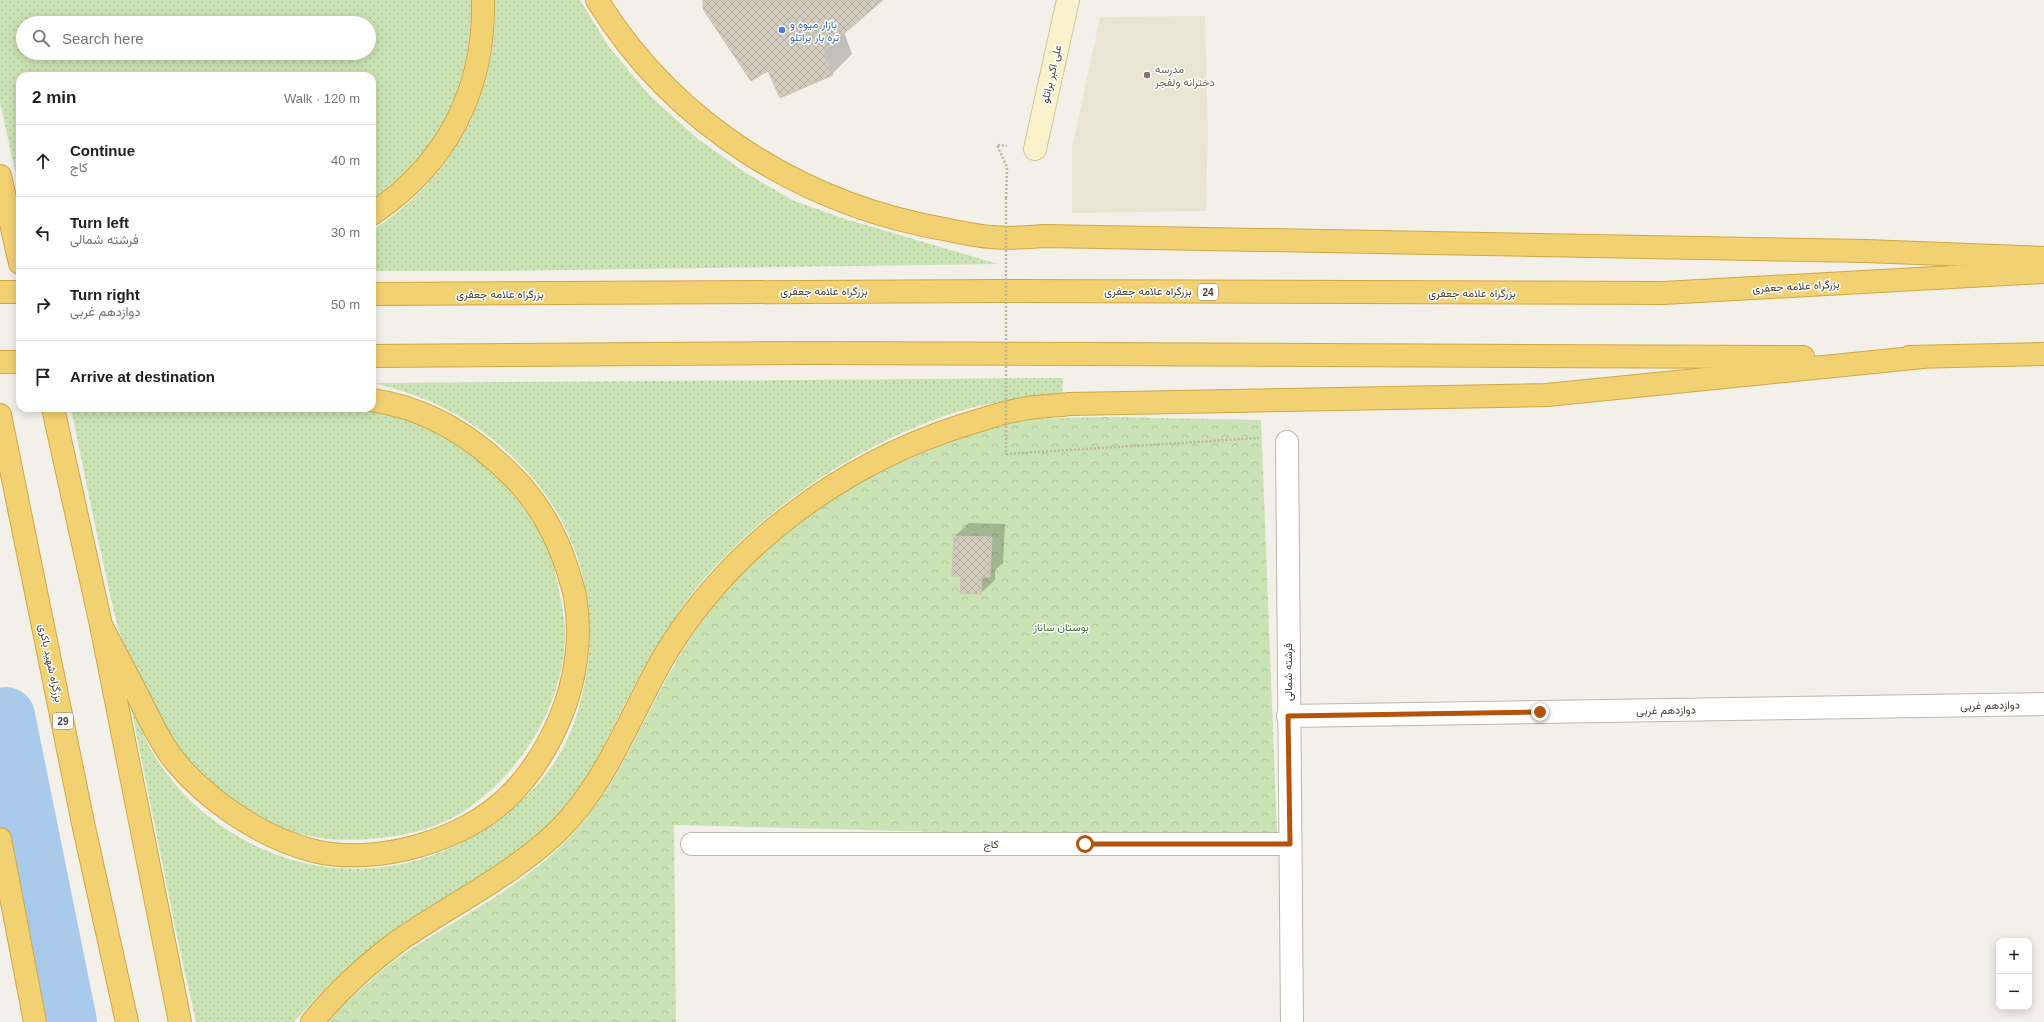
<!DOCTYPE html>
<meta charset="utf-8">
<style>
body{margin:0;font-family:Arial,Vazirmatn,sans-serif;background:#f6f6f6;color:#202124}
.controls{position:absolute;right:12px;bottom:12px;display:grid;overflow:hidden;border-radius:8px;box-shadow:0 2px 10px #0003}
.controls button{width:36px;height:36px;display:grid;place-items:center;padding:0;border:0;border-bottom:1px solid #e0e0e0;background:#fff;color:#202124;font:20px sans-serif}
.stop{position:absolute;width:12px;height:12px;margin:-9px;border:3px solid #b45309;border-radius:50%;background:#fff}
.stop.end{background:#b45309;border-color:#fff;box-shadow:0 1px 4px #0008}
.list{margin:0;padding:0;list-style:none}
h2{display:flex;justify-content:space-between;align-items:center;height:52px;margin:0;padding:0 16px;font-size:17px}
h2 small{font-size:13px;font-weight:400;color:#757577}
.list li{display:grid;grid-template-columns:26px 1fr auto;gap:12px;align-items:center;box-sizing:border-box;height:72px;padding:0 16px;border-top:1px solid #e0e0e0}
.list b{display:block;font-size:15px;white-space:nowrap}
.list p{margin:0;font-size:13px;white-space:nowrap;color:#757577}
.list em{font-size:13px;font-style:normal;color:#757577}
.icon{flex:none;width:22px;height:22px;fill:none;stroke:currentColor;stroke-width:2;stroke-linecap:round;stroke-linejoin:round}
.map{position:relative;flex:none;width:2044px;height:1022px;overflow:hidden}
.search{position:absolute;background:#fff;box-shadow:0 2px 10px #0003;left:16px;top:16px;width:360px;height:44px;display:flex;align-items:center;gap:10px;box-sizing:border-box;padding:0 14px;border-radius:22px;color:#757577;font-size:15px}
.panel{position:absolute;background:#fff;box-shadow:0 2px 10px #0003;left:16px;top:72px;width:360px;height:340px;border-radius:12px}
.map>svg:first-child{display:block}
.education{fill:#eae5d3}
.park{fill:url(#park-crowns)}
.garden{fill:url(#garden-dots);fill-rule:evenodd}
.shadow{fill:#0003}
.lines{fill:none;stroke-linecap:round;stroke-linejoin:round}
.river{stroke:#a9caea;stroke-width:58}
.building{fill:url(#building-cross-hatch);stroke:#cdc5b2}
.street-casing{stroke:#bdb8ab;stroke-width:24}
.secondary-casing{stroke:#cec59b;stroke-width:24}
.highway-casing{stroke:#d0a744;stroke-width:24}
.path{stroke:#bdb59d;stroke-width:2.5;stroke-dasharray:2 2;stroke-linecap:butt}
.street{stroke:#fff;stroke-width:22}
.secondary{stroke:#faf2ca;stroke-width:22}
.highway{stroke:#f2d173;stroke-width:22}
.path-bridge{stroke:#bdb59d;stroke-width:2.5;stroke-dasharray:2 2;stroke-linecap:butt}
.route{stroke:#b45309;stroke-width:5}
.shop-dot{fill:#3f7fe0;stroke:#fff;stroke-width:1.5}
.education-dot{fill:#8d6e63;stroke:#fff;stroke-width:1.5}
.labels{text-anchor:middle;stroke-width:3;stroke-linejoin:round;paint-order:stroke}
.shield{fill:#fff;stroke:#7d7a73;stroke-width:1}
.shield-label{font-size:10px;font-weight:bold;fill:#454137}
.shop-label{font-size:11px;fill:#366cbe;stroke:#fff;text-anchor:start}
.education-label{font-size:11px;fill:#785e54;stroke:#fff;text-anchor:start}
.street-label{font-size:11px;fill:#454137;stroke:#fff}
.park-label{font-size:11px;fill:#43722f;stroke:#fff}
</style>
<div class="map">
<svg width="2044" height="1022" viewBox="0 0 2044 1022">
<defs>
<pattern id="park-crowns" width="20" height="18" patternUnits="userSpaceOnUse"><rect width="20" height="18" fill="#cae3b4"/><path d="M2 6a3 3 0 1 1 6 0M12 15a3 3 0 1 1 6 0" fill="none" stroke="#afc49b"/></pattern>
<pattern id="garden-dots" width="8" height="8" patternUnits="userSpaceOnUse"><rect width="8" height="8" fill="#cae3b4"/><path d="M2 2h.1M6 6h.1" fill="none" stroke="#afc49b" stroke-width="1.8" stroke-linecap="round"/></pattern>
<pattern id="building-cross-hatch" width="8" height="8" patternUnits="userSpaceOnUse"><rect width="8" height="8" fill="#d3ccbe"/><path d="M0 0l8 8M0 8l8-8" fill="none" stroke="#b6b0a4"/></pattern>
</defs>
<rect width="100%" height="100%" fill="#f2f0e8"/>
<path class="education" d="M1205 16 1208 133 1206 211 1072 213V148L1100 17Z"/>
<path class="park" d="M1105 417 1261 420 1277 835 1022 834 674 825 676 1022H326L334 1013C357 993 380 970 405 953 464 914 531 883 578 828 622 777 645 714 679 657 718 591 775 536 839 494 865 477 897 464 926 452 955 439 987 427 1018 421 1046 417 1077 418 1105 417Z"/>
<g class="garden">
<path d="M0 0H471C472 84 441 150 372 199V76H20V193L0 102ZM23 23H369V53H23Z"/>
<path d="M495 0H580L609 47 651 97 698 139 743 171 792 200 842 218 998 264 499 271H372V231C453 178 498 97 495 0Z"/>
<path d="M1063 378 1062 394C1025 398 986 402 950 414 855 446 762 510 697 587 679 610 664 635 649 660 618 710 597 773 558 816 514 864 454 890 402 926 361 953 327 985 294 1022H196L178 941 130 702C138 721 145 741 156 758 186 806 235 842 289 859 348 877 414 870 468 839 512 815 554 777 572 728 605 642 592 548 532 477 502 442 462 413 419 397 405 391 390 388 375 383Z"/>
<path d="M71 408 370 409C426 419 488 459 521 505 533 521 545 539 552 557 554 565 555 574 557 581 561 599 565 618 565 636 563 707 520 775 461 813 433 830 399 837 368 839 309 844 255 826 211 785 177 753 154 710 134 669 117 635 110 594 102 557 91 508 81 458 71 408Z"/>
</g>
<g class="shadow">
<path d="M704 0H881L844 32 852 54 832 74 768 69Z"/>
<path d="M969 523 1005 524 1003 563 995 570V580L981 593 962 575 955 536Z"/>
</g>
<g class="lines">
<path class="river" d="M6 716 68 1022"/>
</g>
<g class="building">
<path d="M703 0H883L824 51 833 75 780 98 768 71 751 81 703 9Z"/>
<path d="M954 536 992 537 990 577H982L981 594 960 593 961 576H952Z"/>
</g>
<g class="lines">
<g class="street-casing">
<g id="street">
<path d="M1287 442 1292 1022"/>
<path d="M1288 716 2044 704"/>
<path d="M692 844H1290"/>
</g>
</g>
<g class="secondary-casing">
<path id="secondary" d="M1035 149 1068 0"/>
</g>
<g class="highway-casing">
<g id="highway">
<path d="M597 0C674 125 805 206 949 230 963 233 977 236 991 237 1009 239 1027 237 1045 236L1866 251 2044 258"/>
<path d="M0 176 20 263"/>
<path d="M372 214C447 164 485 90 483 0"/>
<path d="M0 292H20"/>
<path d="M372 294 997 291 1664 293 2044 272"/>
<path d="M372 356 808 353 1803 357"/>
<path d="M1909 357 2044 354"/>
<path d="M0 362H20"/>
<path d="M53 408 101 625 180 1022"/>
<path d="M0 415 83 823 127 1022"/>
<path d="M101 625C114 650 127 675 140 700 150 720 160 742 174 760 208 801 262 838 314 851 376 866 465 841 510 795 532 773 549 745 561 716 576 679 582 636 575 597 574 588 570 580 568 571 557 536 539 503 513 477 474 437 427 408 372 400"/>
<path d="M0 839 35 1022"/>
<path d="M312 1022C337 992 366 965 397 942 450 905 509 877 556 833 605 786 629 718 662 660 728 547 841 464 964 425 984 419 1003 412 1023 409 1038 406 1054 406 1069 404L1547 395 1923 357"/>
</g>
</g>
<g class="path">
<path d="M1006 198 1007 167 997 145 1007 146"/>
<path d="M1006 454 1259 438"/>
</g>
<use href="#street" class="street"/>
<use href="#secondary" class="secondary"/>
<use href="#highway" class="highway"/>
<path class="path-bridge" d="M1006 198V454"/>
</g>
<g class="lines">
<path class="route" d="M1085 844H1290L1288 716 1540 712"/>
</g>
<circle class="shop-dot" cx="782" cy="30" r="4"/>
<circle class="education-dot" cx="1147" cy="75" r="4"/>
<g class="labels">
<g class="shield">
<rect x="1198" y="284" width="20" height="16" rx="3"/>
<rect x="53" y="713" width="20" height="16" rx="3"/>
</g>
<g class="shield-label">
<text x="1208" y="296">24</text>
<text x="63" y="725">29</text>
</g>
<g class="shop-label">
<text x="790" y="28">بازار میوه و<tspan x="790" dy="13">تره بار براتلو</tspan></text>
</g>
<g class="education-label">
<text x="1155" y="73">مدرسه<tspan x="1155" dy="13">دخترانه ولفجر</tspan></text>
</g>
<g class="street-label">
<text transform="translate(1051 74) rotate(-77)" y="4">علی اکبر براتلو</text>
<text transform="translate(1796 286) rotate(-3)" y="4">بزرگراه علامه جعفری</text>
<text x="824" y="295">بزرگراه علامه جعفری</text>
<text x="1148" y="295">بزرگراه علامه جعفری</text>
<text x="1472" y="297">بزرگراه علامه جعفری</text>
<text x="500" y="298">بزرگراه علامه جعفری</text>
<text transform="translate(51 663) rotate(78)" y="4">بزرگراه شهید باکری</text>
<text transform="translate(1288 672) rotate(-90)" y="4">فرشته شمالی</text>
<text transform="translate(1990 705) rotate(-1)" y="4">دوازدهم غربی</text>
<text transform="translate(1666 710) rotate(-1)" y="4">دوازدهم غربی</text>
<text x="991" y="848">کاج</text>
</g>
<g class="park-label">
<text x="1061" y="631">بوستان ساناز</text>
</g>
</g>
</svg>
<div class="controls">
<button>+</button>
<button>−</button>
</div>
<div class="stop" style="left:1085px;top:844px"></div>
<div class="stop end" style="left:1540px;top:712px"></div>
<div class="search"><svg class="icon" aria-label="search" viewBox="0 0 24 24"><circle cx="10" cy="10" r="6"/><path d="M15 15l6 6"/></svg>Search here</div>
<section class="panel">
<h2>2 min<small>Walk · 120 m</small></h2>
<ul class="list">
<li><svg class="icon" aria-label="ahead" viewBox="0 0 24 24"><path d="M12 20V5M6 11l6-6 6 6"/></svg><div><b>Continue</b><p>کاج</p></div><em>40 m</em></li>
<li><svg class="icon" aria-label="left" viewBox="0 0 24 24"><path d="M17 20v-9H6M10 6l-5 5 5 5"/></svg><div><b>Turn left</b><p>فرشته شمالی</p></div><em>30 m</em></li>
<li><svg class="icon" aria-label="right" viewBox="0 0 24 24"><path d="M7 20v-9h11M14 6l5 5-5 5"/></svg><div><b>Turn right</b><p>دوازدهم غربی</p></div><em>50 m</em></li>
<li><svg class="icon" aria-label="arrive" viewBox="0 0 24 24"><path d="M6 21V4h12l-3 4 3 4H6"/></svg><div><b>Arrive at destination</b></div></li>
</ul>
</section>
</div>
